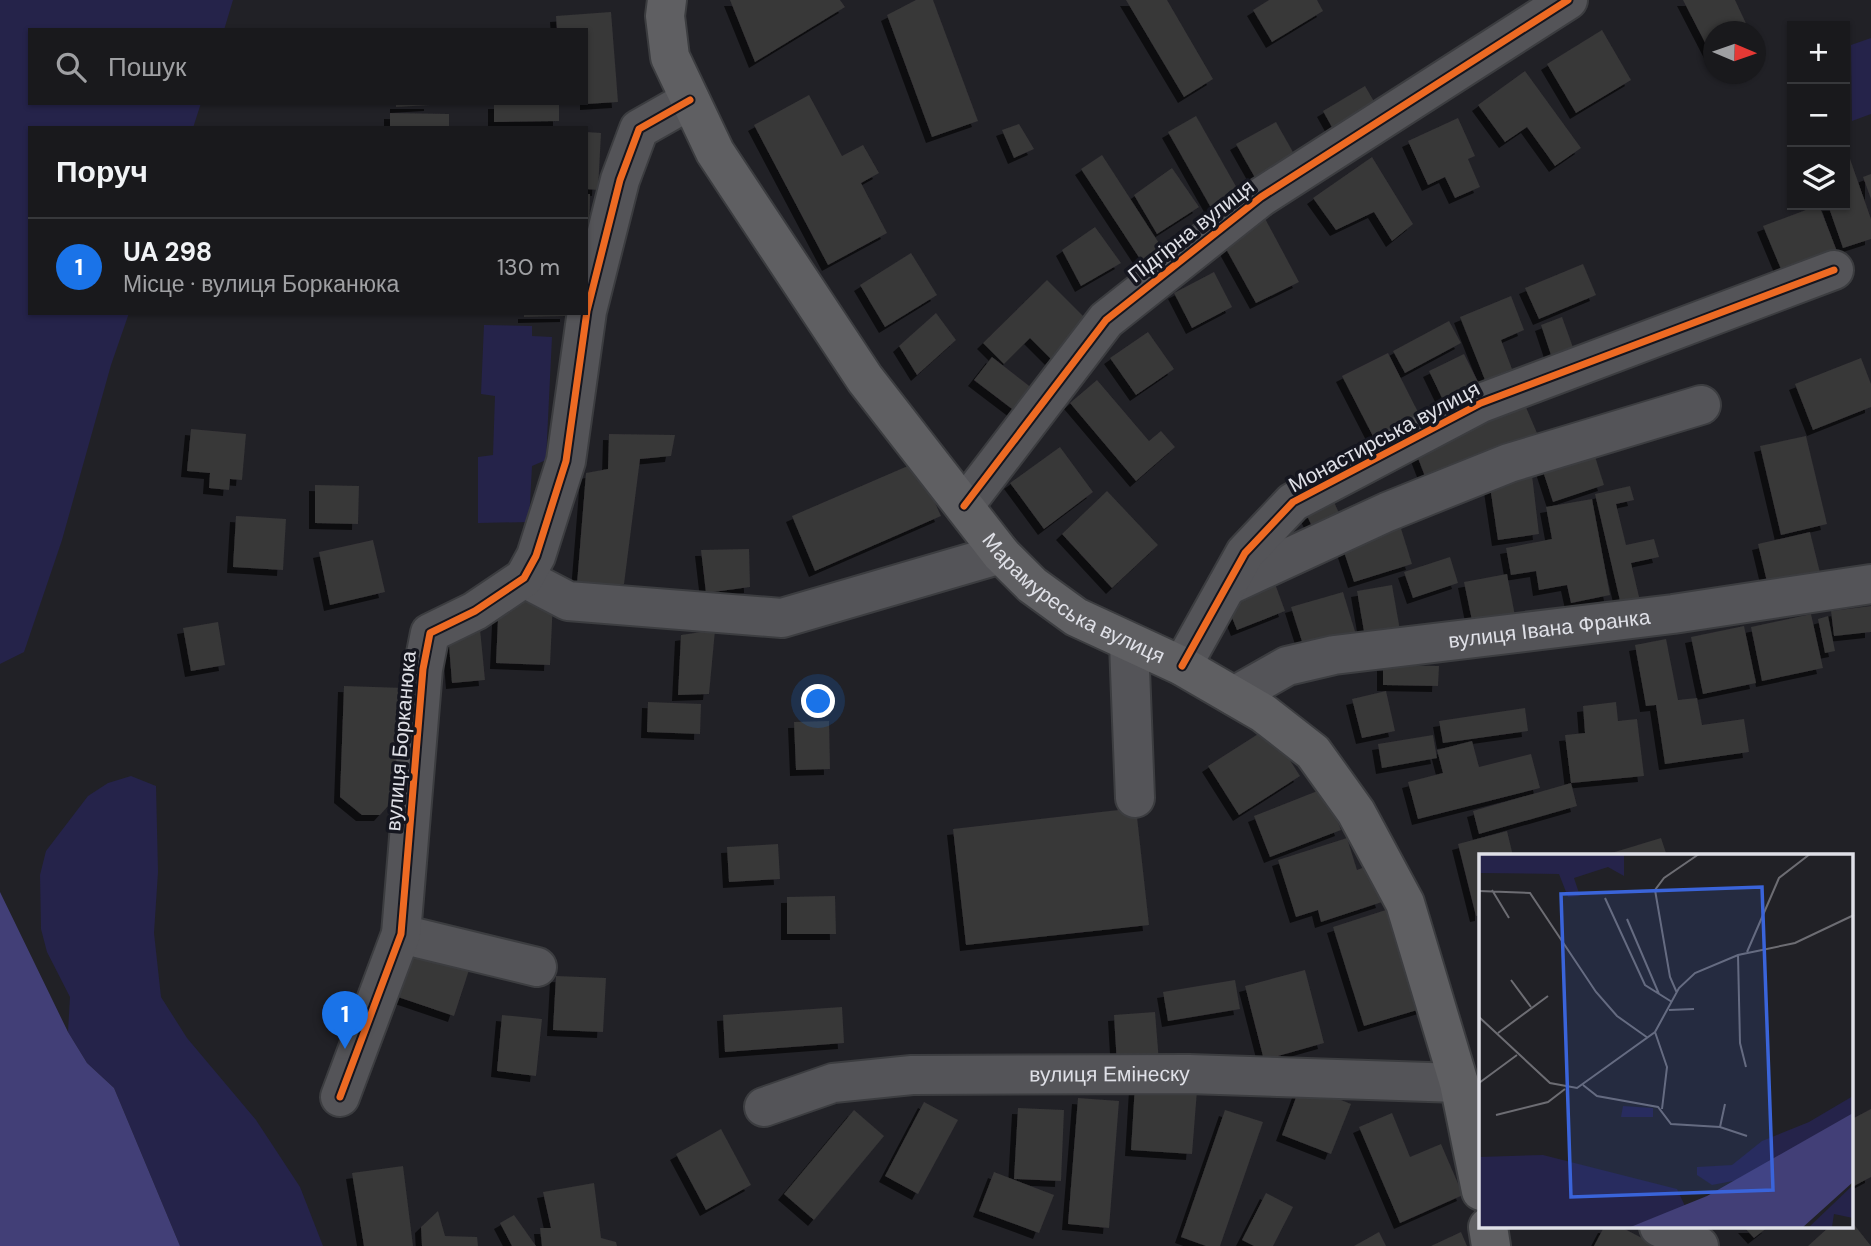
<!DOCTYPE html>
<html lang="uk">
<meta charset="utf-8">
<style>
body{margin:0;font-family:"DM Sans",sans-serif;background:#222225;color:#f1f3f6}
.controls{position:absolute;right:21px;top:21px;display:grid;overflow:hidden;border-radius:0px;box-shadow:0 2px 5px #0004}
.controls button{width:63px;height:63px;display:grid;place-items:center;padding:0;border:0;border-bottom:2px solid #37383b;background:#19191c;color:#f1f3f6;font:35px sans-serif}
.compass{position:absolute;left:1703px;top:21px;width:63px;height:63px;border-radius:50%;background:#19191c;box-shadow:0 2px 5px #0004;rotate:92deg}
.you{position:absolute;left:819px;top:702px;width:24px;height:24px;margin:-18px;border:5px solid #fff;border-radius:50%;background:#1a73e8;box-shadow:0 0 0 10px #1a73e833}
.badge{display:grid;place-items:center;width:46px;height:46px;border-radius:50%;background:#1a73e8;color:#fff;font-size:23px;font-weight:700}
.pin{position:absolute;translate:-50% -58px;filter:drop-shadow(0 2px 4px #0008)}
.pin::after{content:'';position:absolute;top:37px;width:24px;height:21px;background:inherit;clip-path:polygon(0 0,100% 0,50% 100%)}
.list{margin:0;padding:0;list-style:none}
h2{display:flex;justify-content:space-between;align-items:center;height:91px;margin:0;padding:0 28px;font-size:30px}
h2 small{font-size:23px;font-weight:400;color:#9fa0a3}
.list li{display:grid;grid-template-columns:46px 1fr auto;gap:21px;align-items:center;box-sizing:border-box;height:98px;padding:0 28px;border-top:2px solid #37383b}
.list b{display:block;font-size:26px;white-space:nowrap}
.list p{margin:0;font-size:23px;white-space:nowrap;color:#9fa0a3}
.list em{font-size:23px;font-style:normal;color:#9fa0a3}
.icon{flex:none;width:38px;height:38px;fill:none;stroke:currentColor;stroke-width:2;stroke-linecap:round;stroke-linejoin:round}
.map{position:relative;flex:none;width:1871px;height:1246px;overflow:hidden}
.search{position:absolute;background:#19191c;box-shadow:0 2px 5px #0004;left:28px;top:28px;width:560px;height:77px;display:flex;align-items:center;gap:18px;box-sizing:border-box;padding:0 24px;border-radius:0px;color:#9fa0a3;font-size:26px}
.panel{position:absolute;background:#19191c;box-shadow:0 2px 5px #0004;left:28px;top:126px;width:560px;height:189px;border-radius:0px}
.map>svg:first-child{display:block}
.green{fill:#25234a}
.water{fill:#423f77}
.building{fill:#383738;filter:url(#shadow)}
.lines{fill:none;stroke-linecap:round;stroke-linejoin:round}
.minor-casing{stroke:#3c3d40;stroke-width:42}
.major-casing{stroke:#3c3d40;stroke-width:42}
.minor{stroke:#545458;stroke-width:38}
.major{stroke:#5f5f62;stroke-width:38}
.cycleway-casing{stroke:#15161f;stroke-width:11}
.cycleway{stroke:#ed6a23;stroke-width:7}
.labels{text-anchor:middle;stroke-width:7;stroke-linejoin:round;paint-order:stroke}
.street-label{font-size:21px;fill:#dfe0e7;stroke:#15161f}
.inset-road{fill:none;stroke:#6d6d73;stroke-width:2}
.view{fill:#3a64da;fill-opacity:0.15;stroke:#3a64da;stroke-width:3.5}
.inset-edge{fill:none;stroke:#dfe0e7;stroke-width:3.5}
</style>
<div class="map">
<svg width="1871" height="1246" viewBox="0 0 1871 1246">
<defs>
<filter id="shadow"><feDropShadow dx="-6" dy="6" stdDeviation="0" flood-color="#0009"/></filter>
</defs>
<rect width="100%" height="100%" fill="#212126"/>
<g class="green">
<path d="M0 0H233L224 30H30V103H201L193 128H30V313H129L111 365 62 540 24 652 0 664Z"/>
<path d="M1871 38V114L1852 121 1851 45Z"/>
<path d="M484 325 532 326V336L552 337 546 460 532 466 529 522 478 523V457L493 455 495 396 481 394Z"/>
<path d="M131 776 156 786 158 872 154 933 161 997 187 1038 256 1120 300 1187 323 1246H180L114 1088 87 1063 68 1032 70 997 47 952 41 929 40 875 46 851 88 796 108 783Z"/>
</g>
<path class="water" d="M0 892 68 1032 87 1063 114 1088 180 1246H0Z"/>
<g class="building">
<path d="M730 0H840L845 7 755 62Z"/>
<path d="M916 0H933L978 121 932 137 887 15Z"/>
<path d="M1126 0H1167L1213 79 1184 97Z"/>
<path d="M1269 0H1317L1323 11 1272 42 1253 10Z"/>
<path d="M1683 0H1735L1750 32H1714V60Z"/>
<path d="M611 12 618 102 586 104V30H557L556 16Z"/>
<path d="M1602 30 1631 80 1576 113 1547 64Z"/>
<path d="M1756 42 1764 58 1756 63Z"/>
<path d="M1525 71 1581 148 1555 166 1527 127 1505 142 1478 105Z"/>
<path d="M1365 86 1382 115 1339 140 1323 111Z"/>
<path d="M809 95 842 156 863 145 879 173 861 183 887 233 828 265 754 125Z"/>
<path d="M396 103H430V105L396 107Z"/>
<path d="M494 103H559V121L494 122Z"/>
<path d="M390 113 449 114V128H390Z"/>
<path d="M1196 116 1242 197 1214 213 1168 132Z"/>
<path d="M1458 118 1475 156 1468 159 1480 187 1455 198 1445 177 1428 185 1408 141Z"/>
<path d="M1276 122 1298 161 1258 183 1236 144Z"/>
<path d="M1019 124 1034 149 1014 158 1002 130Z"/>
<path d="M586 132 601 133 598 190 586 189Z"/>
<path d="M1102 155 1166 254 1146 268 1081 169Z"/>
<path d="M1372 157 1413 224 1392 241 1374 212 1336 230 1313 198Z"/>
<path d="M1850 159 1871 219V239L1843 248 1828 205H1845V161Z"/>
<path d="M1172 168 1199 207 1157 234 1134 195Z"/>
<path d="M1871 174V199L1863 177Z"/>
<path d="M586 194H590L589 239H586Z"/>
<path d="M1819 205 1840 259 1786 281 1763 226Z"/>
<path d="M1261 211 1299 282 1256 303 1220 238Z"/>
<path d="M1095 227 1121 263 1081 286 1062 250Z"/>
<path d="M911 253 937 295 885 327 860 285Z"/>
<path d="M1583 264 1596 295 1539 319 1525 288Z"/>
<path d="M1214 272 1232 307 1192 328 1174 293Z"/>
<path d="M1047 280 1089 322 1051 359 1030 338 1004 364 983 343Z"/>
<path d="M1511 296 1524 330 1501 340 1512 369 1485 380 1460 317Z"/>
<path d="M524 313H566V316L524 317Z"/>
<path d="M936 313 956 340 917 375 899 346Z"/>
<path d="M1562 317 1575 353 1553 361 1541 325Z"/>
<path d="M1449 321 1461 343 1405 373 1393 351Z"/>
<path d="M1148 332 1174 369 1136 395 1110 358Z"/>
<path d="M1388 353 1421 418 1376 442 1342 376Z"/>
<path d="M1464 354 1478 382 1443 400 1429 371Z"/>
<path d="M992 357 1037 392 1020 415 974 380Z"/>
<path d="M1861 358 1871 384V407L1813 430 1795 384Z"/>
<path d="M1097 380 1149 441 1161 431 1175 447 1136 481 1070 403Z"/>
<path d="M1525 405 1540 440 1428 484 1414 448Z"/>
<path d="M191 429 246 434 242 480 230 479 229 490 209 488 210 473 187 471Z"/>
<path d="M609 434 675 435 671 456 640 459 624 584H577L586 473 608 469Z"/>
<path d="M1806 436 1827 524 1781 535 1760 446Z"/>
<path d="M1060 447 1093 492 1044 529 1010 483Z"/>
<path d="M1592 447 1604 485 1553 502 1541 465Z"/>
<path d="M917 462 941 516 815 571 792 516Z"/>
<path d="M1532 475 1539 534 1498 540 1489 480Z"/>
<path d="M315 485 359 486 358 524 315 523Z"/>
<path d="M1630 486 1634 500 1616 504 1626 545 1654 539 1659 557 1631 563 1640 601 1621 605 1595 494Z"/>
<path d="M1107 491 1158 545 1112 588 1062 534Z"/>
<path d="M1331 495 1342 520 1315 533 1303 507Z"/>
<path d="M1592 499 1610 595 1571 603 1567 585 1539 590 1536 571 1511 575 1506 548 1552 539 1546 507Z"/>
<path d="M236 516 286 519 283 570 233 567Z"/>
<path d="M1399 522 1412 564 1354 582 1340 540Z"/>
<path d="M1810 532 1821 577 1769 590 1758 544Z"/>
<path d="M373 540 385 592 330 605 319 552Z"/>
<path d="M749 549 750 587 706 593 701 550Z"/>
<path d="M1450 557 1458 583 1413 598 1404 572Z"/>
<path d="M1507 574 1516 621 1474 630 1464 582Z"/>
<path d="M1274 581 1285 611 1237 630 1225 600Z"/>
<path d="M1392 585 1401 636 1366 643 1357 591Z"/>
<path d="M1343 592 1357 638 1306 654 1291 607Z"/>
<path d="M499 597 553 600 550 665 496 663Z"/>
<path d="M1871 606V632L1834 636 1831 611Z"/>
<path d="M1811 614 1823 668 1762 681 1751 627Z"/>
<path d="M1828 616 1835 651 1825 653 1818 619Z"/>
<path d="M218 622 225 665 191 671 183 628Z"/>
<path d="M1744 626 1756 683 1703 694 1691 637Z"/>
<path d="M480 629 485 680 452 683 448 632Z"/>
<path d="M715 630 709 694 678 695 681 635Z"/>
<path d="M1666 639 1678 700 1697 698 1702 725 1744 719 1749 752 1665 764 1656 705 1646 706 1635 645Z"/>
<path d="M1383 665 1439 666 1438 686 1383 685Z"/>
<path d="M344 686 404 688 399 794 380 815H362L340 797Z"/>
<path d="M1386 691 1395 731 1362 738 1352 699Z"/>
<path d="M648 702 701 704 700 734 647 732Z"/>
<path d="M1616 702 1618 721 1637 719 1644 776 1571 783 1565 735 1585 733 1583 706Z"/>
<path d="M1525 708 1528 731 1443 743 1439 721Z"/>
<path d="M829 721 830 769 796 770 794 722Z"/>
<path d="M1269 727 1300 776 1239 815 1208 766Z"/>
<path d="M1433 735 1437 758 1382 768 1378 744Z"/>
<path d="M1472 741 1479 767 1531 754 1540 788 1418 819 1408 782 1443 773 1437 750Z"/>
<path d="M1571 783 1577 806 1479 834 1473 811Z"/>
<path d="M1325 788 1341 830 1270 857 1254 816Z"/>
<path d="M1136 808 1149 925 966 945 953 829Z"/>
<path d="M1507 831 1513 856H1481V915L1476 916 1458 844Z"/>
<path d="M1347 838 1357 870 1370 865 1382 902 1321 922 1318 910 1296 917 1278 860Z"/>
<path d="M1661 838 1667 856H1605V855Z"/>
<path d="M778 844 780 879 729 882 727 847Z"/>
<path d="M835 896 836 934H787V897Z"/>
<path d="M1392 908 1424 1008 1364 1026 1333 927Z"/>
<path d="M412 952 469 970 454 1016 398 997Z"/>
<path d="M1305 970 1324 1043 1264 1060 1245 986Z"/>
<path d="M556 976 606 978 603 1032 553 1030Z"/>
<path d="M1235 980 1240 1009 1168 1021 1163 992Z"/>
<path d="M842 1007 844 1043 725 1052 723 1015Z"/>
<path d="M1155 1012 1159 1062 1117 1065 1114 1015Z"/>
<path d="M502 1015 542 1019 536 1076 497 1071Z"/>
<path d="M1301 1084 1351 1104 1331 1154 1282 1135Z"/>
<path d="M1135 1085 1197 1090 1192 1154 1131 1150Z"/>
<path d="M1078 1098 1119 1101 1109 1228 1068 1224Z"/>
<path d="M924 1102 958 1120 918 1194 885 1176Z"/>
<path d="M1018 1108 1064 1110 1061 1181 1014 1179Z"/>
<path d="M1871 1109V1177L1852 1187V1119Z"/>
<path d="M854 1110 884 1136 814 1220 784 1194Z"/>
<path d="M1225 1110 1263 1122 1220 1246H1206L1181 1237Z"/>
<path d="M1392 1113 1410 1157 1441 1144 1463 1195 1400 1223 1359 1127Z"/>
<path d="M721 1129 751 1185 706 1210 676 1154Z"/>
<path d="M403 1166 413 1246H364L352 1173Z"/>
<path d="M994 1172 1054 1195 1039 1233 979 1211Z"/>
<path d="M594 1183 601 1238 616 1242 617 1246H542L540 1228H551L543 1192Z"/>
<path d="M1266 1193 1293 1207 1273 1246H1254L1242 1240Z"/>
<path d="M438 1211 445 1236 477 1237 478 1246H422L421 1227Z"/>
<path d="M514 1215 536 1246H512L500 1223Z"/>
<path d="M1852 1222 1871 1246H1808L1829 1227H1852Z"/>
<path d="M1604 1227H1621L1657 1246H1594Z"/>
<path d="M1744 1227H1768L1754 1238Z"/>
<path d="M1379 1232 1386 1246H1354Z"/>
<path d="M1461 1232 1467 1246H1431Z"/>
</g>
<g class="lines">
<g class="minor-casing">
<g id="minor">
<path d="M964 506 1106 320 1261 197 1568 0"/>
<path d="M524 578 568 601 782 618 1001 554"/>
<path d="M1227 586 1387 512 1509 463 1701 405"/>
<path d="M1129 644 1135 798"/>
<path d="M1182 666 1245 553 1293 502 1481 403 1834 270"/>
<path id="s1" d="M1234 696 1287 666 1334 655 1673 614 1871 584"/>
<path d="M401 934 537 967"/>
<path d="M340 1097 401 934 423 669 430 633 475 611 524 578 536 556 566 461 587 311 620 180 639 129 690 100"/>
<path id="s2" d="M764 1107 833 1083 912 1075 1189 1074 1459 1083"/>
<path d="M1659 1227 1699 1246"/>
</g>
</g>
<g class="major-casing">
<g id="major">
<path id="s3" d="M667 0 665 16 670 57 715 152 865 379 1001 554 1032 585 1076 617 1182 666 1263 713 1313 752 1356 812 1405 903 1459 1083 1481 1191"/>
<path d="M1488 1227 1491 1246"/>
</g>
</g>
<use href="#minor" class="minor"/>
<use href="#major" class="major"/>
<g class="cycleway-casing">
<g id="cycleway">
<path d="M964 506 1106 320 1261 197 1568 0"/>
<path d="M1182 666 1245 553 1293 502 1481 403 1834 270"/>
<path d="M340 1097 401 934 423 669 430 633 475 611 524 578 536 556 566 461 587 311 620 180 639 129 690 100"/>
</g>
</g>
<use href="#cycleway" class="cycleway"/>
</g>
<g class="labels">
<g class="street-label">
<text transform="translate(1191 231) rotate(-38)" y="7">Підгірна вулиця</text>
<text transform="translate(1384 437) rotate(-28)" y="7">Монастирська вулиця</text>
<text dy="7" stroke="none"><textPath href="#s3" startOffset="742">Марамуреська вулиця</textPath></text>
<text dy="7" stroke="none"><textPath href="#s1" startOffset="326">вулиця Івана Франка</textPath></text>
<text transform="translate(401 741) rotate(-85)" y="7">вулиця Борканюка</text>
<text dy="7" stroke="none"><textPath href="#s2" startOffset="350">вулиця Емінеску</textPath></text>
</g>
</g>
<g transform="translate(1479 854)">
<rect width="374" height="374" fill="#212126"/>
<path d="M0 0H145V22L129 13 95 24 101 42 89 43 80 20 0 19ZM374 242V259L259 326 233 331 218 321V313L253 311 283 287 330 268ZM144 252 174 254V263H142ZM64 301 198 335 206 352 149 374H0V303ZM374 331V364L355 360 353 373 329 374Z" fill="#25234a"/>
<path d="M374 259V328L323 374H149L228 342Z" fill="#423f77"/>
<path class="inset-road" d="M13 36 30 64M0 37 51 39 117 138 138 162 169 184M126 44 166 131 193 148M148 65 180 140M268 98 300 24 331 0M259 101 261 189 267 213M32 126 52 153M198 139 191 123 176 36 185 24 220 0M190 156 215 155M0 163 71 229 98 234 176 178 200 134 216 119 259 101 316 89 375 61M176 178 188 213 183 255M19 179 69 142M0 229 38 201M104 231 118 242 179 253 192 270 241 273 268 282M17 261 69 248 86 235M241 273 246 250"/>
<path class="view" d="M283 33 294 336 92 343 82 40Z"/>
<rect width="374" height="374" class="inset-edge"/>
</g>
</svg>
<div class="controls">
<button>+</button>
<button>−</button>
<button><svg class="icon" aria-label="layers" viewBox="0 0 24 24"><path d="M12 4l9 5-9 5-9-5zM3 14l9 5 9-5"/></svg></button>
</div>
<svg class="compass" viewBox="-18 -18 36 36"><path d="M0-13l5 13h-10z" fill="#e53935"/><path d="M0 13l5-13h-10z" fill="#9fa0a3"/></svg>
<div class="you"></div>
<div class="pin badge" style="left:345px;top:1049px">1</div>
<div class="search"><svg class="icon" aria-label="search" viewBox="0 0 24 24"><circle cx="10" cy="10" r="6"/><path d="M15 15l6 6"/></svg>Пошук</div>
<section class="panel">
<h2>Поруч<small></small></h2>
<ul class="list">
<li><span class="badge">1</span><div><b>UA 298</b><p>Місце · вулиця Борканюка</p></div><em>130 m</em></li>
</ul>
</section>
</div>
